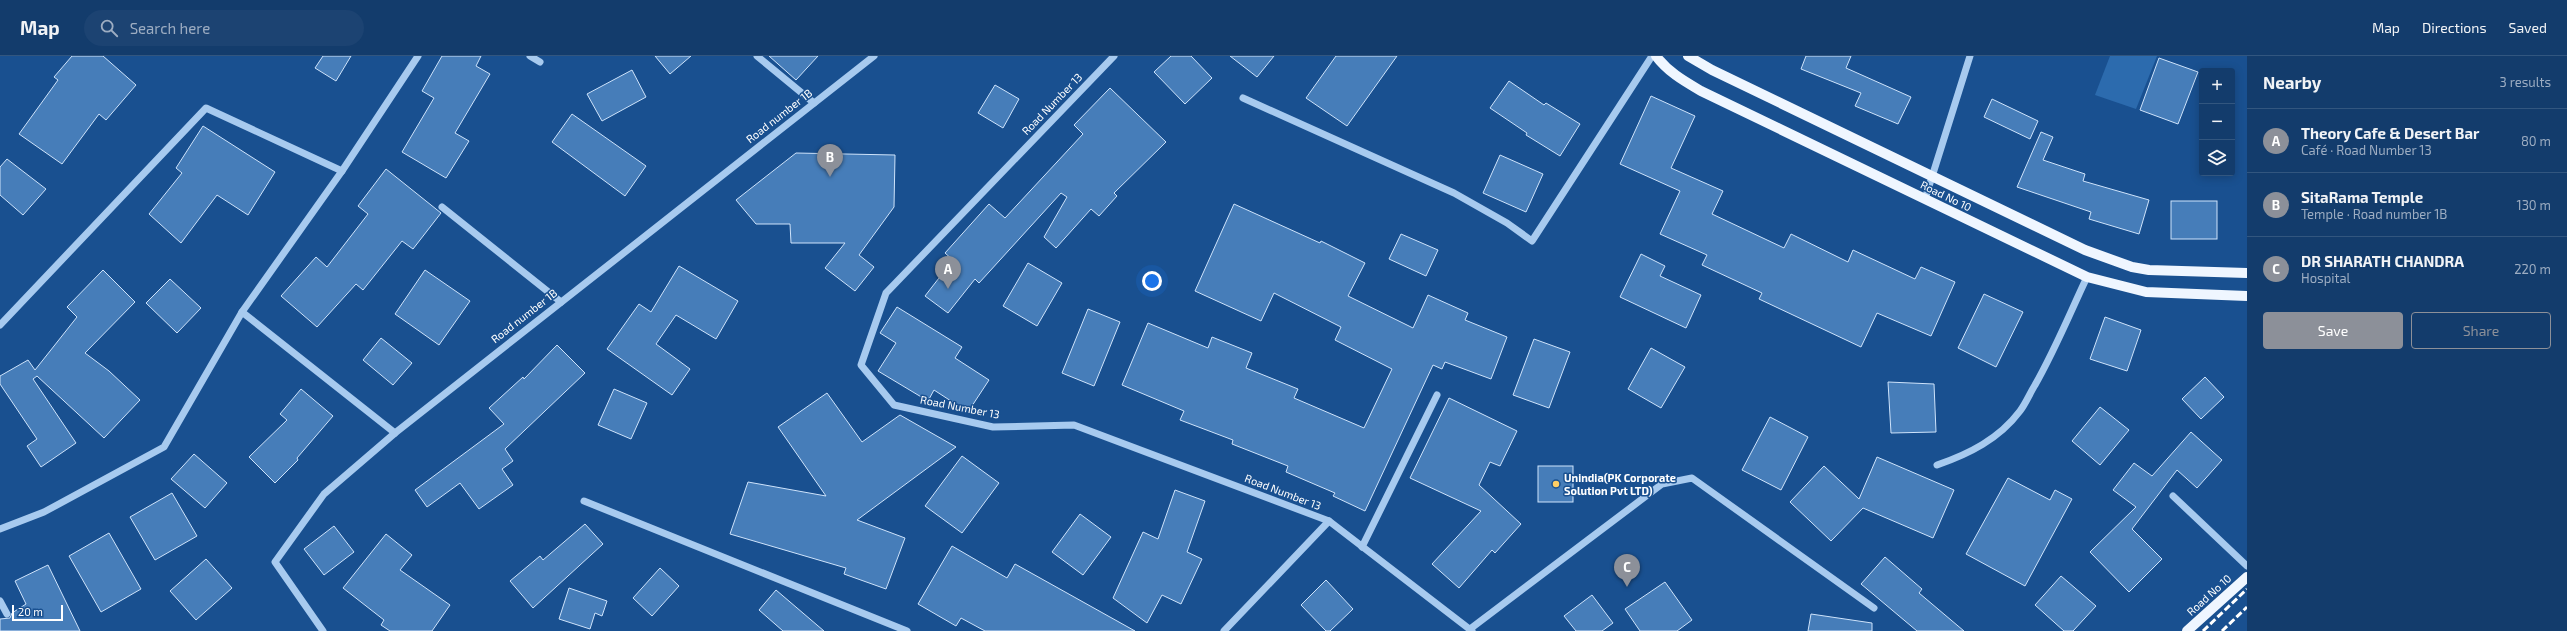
<!DOCTYPE html>
<meta charset="utf-8">
<style>
body{margin:0;font-family:"Exo 2",sans-serif;background:#1c4372;color:#f1f3f6}
.controls{position:absolute;right:12px;top:12px;display:grid;overflow:hidden;border-radius:4px;box-shadow:0 2px 10px #0003}
.controls button{width:36px;height:36px;display:grid;place-items:center;padding:0;border:0;border-bottom:1px solid #32567f;background:#133c6c;color:#f1f3f6;font:20px sans-serif}
.scale{position:absolute;left:12px;bottom:10px;width:51px;box-sizing:border-box;padding-left:4px;border:2px solid #fff;border-top:0;font-size:11px;line-height:14px;white-space:nowrap;color:#fff;-webkit-text-stroke:3px #195090;paint-order:stroke}
.you{position:absolute;left:1152px;top:225px;width:14px;height:14px;margin:-10px;border:3px solid #fff;border-radius:50%;background:#1a73e8;box-shadow:0 0 0 6px #1a73e833}
.badge{display:grid;place-items:center;width:26px;height:26px;border-radius:50%;background:#8c9099;color:#fff;font-size:13px;font-weight:700}
.pin{position:absolute;translate:-50% -33px;filter:drop-shadow(0 1px 2px #0008)}
.pin::after{content:'';position:absolute;top:21px;width:14px;height:12px;background:inherit;clip-path:polygon(0 0,100% 0,50% 100%)}
.list{margin:0;padding:0;list-style:none}
h2{display:flex;justify-content:space-between;align-items:center;height:52px;margin:0;padding:0 16px;font-size:17px}
h2 small{font-size:13px;font-weight:400;color:#9dadc2}
.list li{display:grid;grid-template-columns:26px 1fr auto;gap:12px;align-items:center;box-sizing:border-box;height:64px;padding:0 16px;border-top:1px solid #32567f}
.list b{display:block;font-size:15px;white-space:nowrap}
.list p{margin:0;font-size:13px;white-space:nowrap;color:#9dadc2}
.list em{font-size:13px;font-style:normal;color:#9dadc2}
.actions{display:flex;gap:8px;padding:12px 16px}
.actions a{flex:1;padding:9px 0;border:1px solid #8c9099;border-radius:4px;text-align:center;font-size:14px;color:#8c9099}
.actions .main{background:#8c9099;color:#fff}
.icon{flex:none;width:22px;height:22px;fill:none;stroke:currentColor;stroke-width:2;stroke-linecap:round;stroke-linejoin:round}
.map{position:relative;flex:none;width:2247px;height:575px;overflow:hidden}
header{display:flex;align-items:center;gap:24px;box-sizing:border-box;height:56px;padding:0 20px;background:#133c6c;border-bottom:1px solid #32567f}
header strong{font-size:19px}
nav{display:flex;gap:22px;margin-inline-start:auto;font-size:14px}
.search{width:280px;height:36px;background:#1c4372;display:flex;align-items:center;gap:10px;box-sizing:border-box;padding:0 14px;border-radius:22px;color:#9dadc2;font-size:15px}
main{display:flex}
aside{flex:1;background:#133c6c}
.map>svg:first-child{display:block}
.green{fill:#2c6bae}
.building{fill:#467db9;stroke:#cee3fb}
.lines{fill:none;stroke-linecap:round;stroke-linejoin:round}
.minor{stroke:#a7caef;stroke-width:7}
.major{stroke:#eff6ff;stroke-width:10}
.rail{stroke:#fff;stroke-width:3;stroke-dasharray:7 3;stroke-linecap:butt}
.poi-dot{fill:#ffce65;stroke:#195090;stroke-width:1.5}
.labels{text-anchor:middle;stroke-width:3;stroke-linejoin:round;paint-order:stroke}
.street-label{font-size:11px;fill:#fff;stroke:#195090}
.poi-label{font-size:11px;font-weight:bold;fill:#fff;stroke:#195090;text-anchor:start}
</style>
<header>
<strong>Map</strong>
<div class="search"><svg class="icon" aria-label="search" viewBox="0 0 24 24"><circle cx="10" cy="10" r="6"/><path d="M15 15l6 6"/></svg>Search here</div>
<nav><a>Map</a><a>Directions</a><a>Saved</a></nav>
</header>
<main>
<div class="map">
<svg width="2247" height="575" viewBox="0 0 2247 575">
<rect width="100%" height="100%" fill="#195090"/>
<path class="green" d="M2110 0H2157L2136 53 2095 39Z"/>
<g class="building">
<path d="M72 0H103L136 29 106 64 99 58 62 108 19 78 58 24 54 21Z"/>
<path d="M323 0H351L336 25 315 12Z"/>
<path d="M442 0H481L476 10 490 18 455 77 469 85 446 122 402 96 434 42 422 35Z"/>
<path d="M655 0H691L670 18Z"/>
<path d="M769 0H818L796 24Z"/>
<path d="M1171 0H1191L1212 22 1185 48 1154 16Z"/>
<path d="M1230 0H1274L1257 21Z"/>
<path d="M1336 0H1397L1347 70 1306 42Z"/>
<path d="M1806 0H1851L1846 12 1911 41 1898 68 1855 50 1861 37 1801 13Z"/>
<path d="M2159 2 2198 16 2178 68 2140 54Z"/>
<path d="M632 14 646 41 602 65 587 38Z"/>
<path d="M1509 25 1544 49 1546 47 1580 68 1560 100 1526 79 1527 77 1490 52Z"/>
<path d="M995 29 1019 43 1003 72 978 57Z"/>
<path d="M1110 32 1166 86 1114 137 1117 140 1099 160 1091 153 1056 192 1044 181 1067 141 1061 137 979 227 975 223 948 257 925 240 953 204 945 197 989 148 1005 162 1083 78 1074 69Z"/>
<path d="M1651 40 1695 60 1671 112 1723 135 1712 158 1784 192 1791 178 1848 206 1853 194 1915 223 1921 211 1955 226 1931 280 1877 257 1861 291 1759 243 1762 237 1702 209 1707 199 1660 178 1680 135 1620 108Z"/>
<path d="M1992 43 2038 65 2030 83 1984 61Z"/>
<path d="M572 58 646 110 625 140 552 86Z"/>
<path d="M203 70 275 116 248 159 217 139 181 187 149 158 182 117 176 112Z"/>
<path d="M2041 76 2053 81 2043 104 2085 118 2083 125 2149 144 2139 178 2089 163 2091 156 2017 131Z"/>
<path d="M796 97 895 99 894 151 859 199 874 211 855 235 825 212 845 187H791L790 168H756L736 144Z"/>
<path d="M1500 99 1543 118 1526 156 1483 137Z"/>
<path d="M7 103 46 133 23 159 0 139V111Z"/>
<path d="M386 113 441 157 413 193 402 185 363 234 356 228 317 271 281 240 316 201 327 211 368 158 358 150Z"/>
<rect x="2171" y="145" width="46" height="38"/>
<path d="M1234 148 1320 187 1321 185 1365 207 1348 240 1413 272 1428 239 1468 257 1465 264 1507 281 1491 323 1445 306 1442 313 1433 309 1365 455 1333 440 1335 437 1286 416 1288 410 1232 388 1233 384 1180 364 1184 355 1122 329 1148 267 1208 292 1212 281 1252 297 1246 312 1298 333 1294 342 1364 372 1392 313 1335 284 1341 271 1274 237 1261 265 1195 235Z"/>
<path d="M1401 178 1438 194 1426 220 1389 203Z"/>
<path d="M1641 198 1665 210 1660 220 1701 239 1686 272 1620 241Z"/>
<path d="M1028 207 1062 227 1037 270 1003 250Z"/>
<path d="M679 210 738 245 716 283 676 259 656 288 690 313 672 339 607 293 639 248 651 256Z"/>
<path d="M103 214 135 246 85 297 109 315 140 344 104 382 37 320 33 323 76 387 41 411 27 390 37 383 0 328V320L28 304 35 314 77 261 67 251Z"/>
<path d="M425 214 470 245 439 289 395 258Z"/>
<path d="M170 223 201 252 177 277 146 247Z"/>
<path d="M1984 238 2023 256 1996 311 1958 292Z"/>
<path d="M897 251 962 291 955 302 989 324 968 356 934 334 928 345 878 315 896 287 880 277Z"/>
<path d="M1088 253 1120 266 1094 330 1062 317Z"/>
<path d="M2105 261 2141 274 2127 315 2090 303Z"/>
<path d="M381 282 412 307 393 329 363 304Z"/>
<path d="M1534 283 1570 296 1549 352 1513 339Z"/>
<path d="M557 289 585 317 505 393 513 405 502 413 513 429 479 453 460 427 427 451 415 434 504 368 489 352 523 321 524 323Z"/>
<path d="M1651 292 1685 311 1661 352 1628 333Z"/>
<path d="M2205 321 2224 341 2201 363 2182 343Z"/>
<path d="M1888 326 1934 328 1936 376 1891 377Z"/>
<path d="M301 333 333 360 297 402 298 404 275 427 249 401 287 364 280 358Z"/>
<path d="M614 333 647 347 631 383 598 369Z"/>
<path d="M827 337 862 386 900 359 956 391 857 464 905 482 886 533 844 518 846 512 730 478 748 426 826 440 778 371Z"/>
<path d="M1449 342 1517 375 1500 410 1490 406 1479 429 1521 468 1495 497 1492 494 1459 532 1432 508 1481 455 1410 422Z"/>
<path d="M2100 351 2129 374 2100 409 2072 385Z"/>
<path d="M1770 361 1808 381 1781 434 1742 414Z"/>
<path d="M2191 376 2222 404 2197 432 2177 414 2132 473 2162 503 2129 536 2090 496 2136 451 2113 434 2134 407 2152 420Z"/>
<path d="M194 398 227 427 205 452 171 423Z"/>
<path d="M962 400 999 427 962 477 925 450Z"/>
<path d="M1877 401 1954 434 1933 482 1863 452 1831 485 1790 446 1824 410 1859 443Z"/>
<rect x="1538" y="410" width="35" height="36"/>
<path d="M2008 422 2050 444 2055 434 2072 443 2025 530 1966 498Z"/>
<path d="M1175 434 1205 445 1187 496 1202 503 1181 548 1162 539 1147 567 1113 542 1143 476 1158 483Z"/>
<path d="M172 437 197 480 155 504 130 461Z"/>
<path d="M1080 458 1111 481 1083 519 1052 496Z"/>
<path d="M585 468 603 488 533 552 510 525 540 500 543 504Z"/>
<path d="M334 470 354 496 324 519 304 493Z"/>
<path d="M109 477 141 533 101 556 69 500Z"/>
<path d="M386 478 412 499 400 514 450 549 432 575H390L381 569 384 564 343 532Z"/>
<path d="M952 490 1007 522 1015 508 1135 575H985L961 562 956 570 918 548Z"/>
<path d="M1885 501 1922 533 1919 537 1964 575H1917L1861 528Z"/>
<path d="M206 503 232 532 196 564 170 535Z"/>
<path d="M48 509 80 575H0V563L10 562 12 557 26 548 15 525Z"/>
<path d="M660 512 679 530 652 560 633 542Z"/>
<path d="M2061 520 2096 550 2073 575H2064L2035 549Z"/>
<path d="M1326 524 1353 553 1330 575H1326L1301 549Z"/>
<path d="M1665 526 1692 564 1677 575H1640L1625 553Z"/>
<path d="M569 532 607 545 602 560 595 557 590 573 559 563Z"/>
<path d="M776 534 824 575H783L759 554Z"/>
<path d="M1592 539 1613 567 1602 575H1576L1564 560Z"/>
<path d="M1811 558 1872 567V575H1808Z"/>
</g>
<g class="lines">
<g class="minor">
<path d="M530 0 540 6"/>
<path d="M757 0 814 47"/>
<path d="M1114 0 886 237 861 309 894 349 993 371 1074 369 1329 465 1472 575"/>
<path d="M1243 42 1454 137 1507 167 1532 185 1652 0"/>
<path d="M1925 143 1970 0"/>
<path d="M442 151 561 246"/>
<path d="M242 256 395 377"/>
<path d="M0 269 206 52 342 115"/>
<path d="M1937 409C1969 398 1999 383 2020 355 2026 347 2030 337 2035 329 2055 294 2070 257 2087 221"/>
<path d="M2173 440 2247 510"/>
<path d="M584 445 907 575"/>
<path d="M0 473 44 456 164 391 242 256 342 115 418 0"/>
<path d="M1362 491 1437 339"/>
<path d="M0 545 7 558"/>
<path d="M1470 573 1662 428 1692 422 1874 552"/>
<path d="M323 575 275 506 324 438 395 377 874 0"/>
<path d="M1224 575 1329 465"/>
</g>
<g class="major">
<path d="M1656 0C1668 16 1684 25 1701 35L2087 221 2146 236 2247 240"/>
<path d="M1688 0 1712 14 2085 194 2132 211 2149 214 2247 217"/>
<path d="M2187 575 2247 521"/>
</g>
<g class="rail">
<path d="M2203 575 2247 533"/>
<path d="M2222 575 2247 551"/>
</g>
</g>
<circle class="poi-dot" cx="1556" cy="428" r="4"/>
<g class="labels">
<g class="street-label">
<text transform="translate(1052 48) rotate(-46)" y="4">Road Number 13</text>
<text transform="translate(779 60) rotate(-38)" y="4">Road number 1B</text>
<text transform="translate(1946 140) rotate(26)" y="4">Road No 10</text>
<text transform="translate(524 260) rotate(-38)" y="4">Road number 1B</text>
<text transform="translate(960 351) rotate(11)" y="4">Road Number 13</text>
<text transform="translate(1283 436) rotate(21)" y="4">Road Number 13</text>
<text transform="translate(2209 539) rotate(-42)" y="4">Road No 10</text>
</g>
<g class="poi-label">
<text x="1564" y="426">Unindia(PK Corporate<tspan x="1564" dy="13">Solution Pvt LTD)</tspan></text>
</g>
</g>
</svg>
<div class="controls">
<button>+</button>
<button>−</button>
<button><svg class="icon" aria-label="layers" viewBox="0 0 24 24"><path d="M12 4l9 5-9 5-9-5zM3 14l9 5 9-5"/></svg></button>
</div>
<div class="scale">20 m</div>
<div class="you"></div>
<div class="pin badge" style="left:948px;top:233px">A</div>
<div class="pin badge" style="left:830px;top:121px">B</div>
<div class="pin badge" style="left:1627px;top:531px">C</div>
</div>
<aside>
<h2>Nearby<small>3 results</small></h2>
<ul class="list">
<li><span class="badge">A</span><div><b>Theory Cafe &amp; Desert Bar</b><p>Café · Road Number 13</p></div><em>80 m</em></li>
<li><span class="badge">B</span><div><b>SitaRama Temple</b><p>Temple · Road number 1B</p></div><em>130 m</em></li>
<li><span class="badge">C</span><div><b>DR SHARATH CHANDRA</b><p>Hospital</p></div><em>220 m</em></li>
</ul>
<div class="actions"><a class="main">Save</a><a>Share</a></div>
</aside>
</main>
